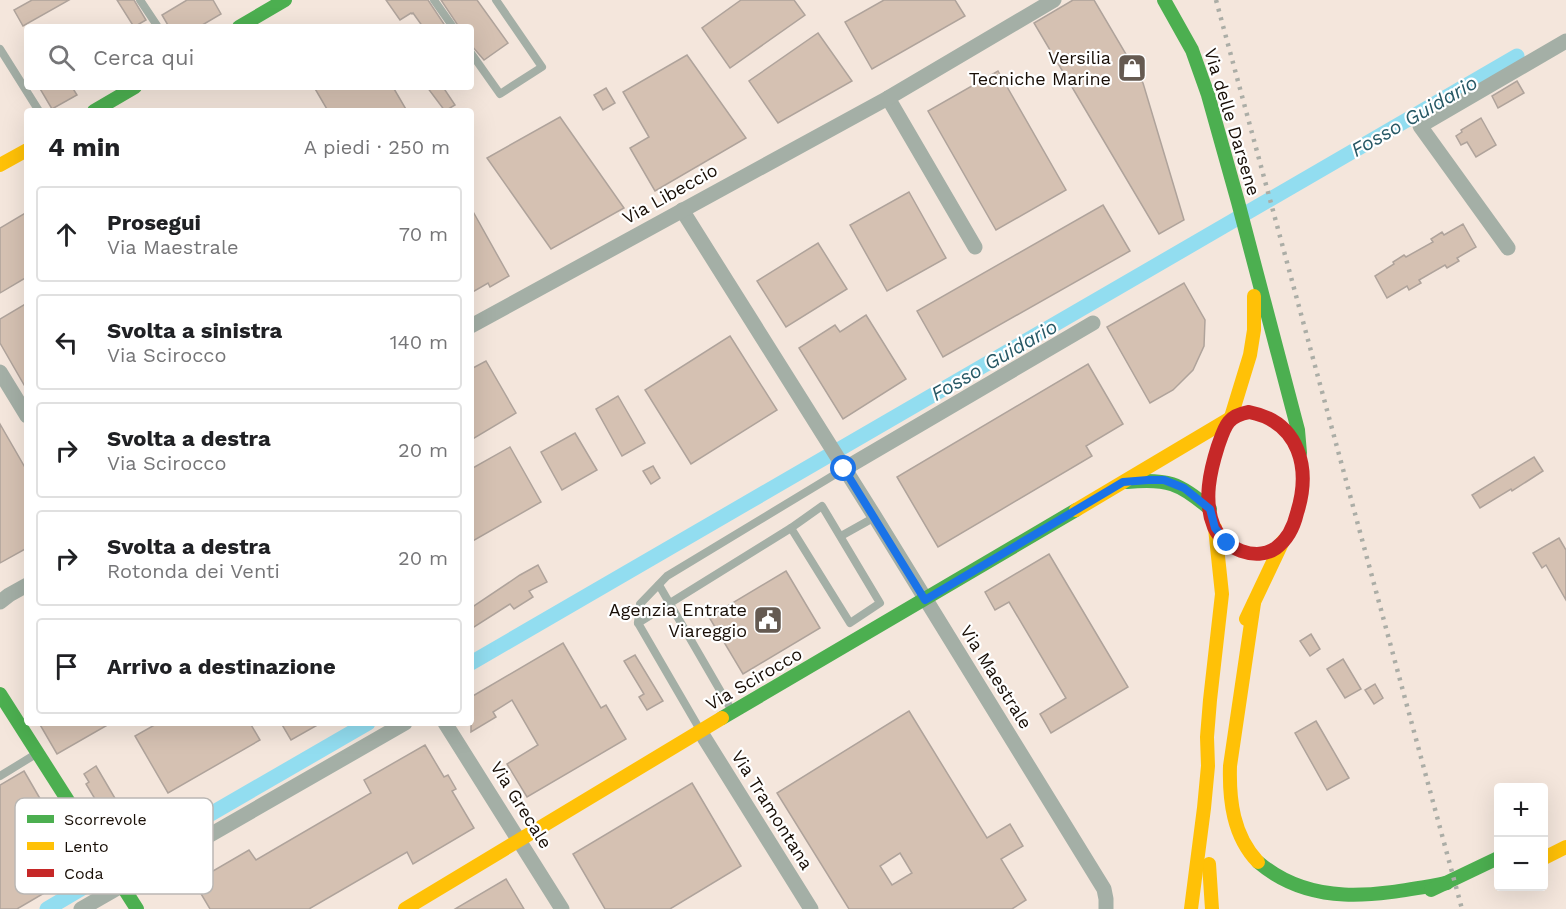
<!DOCTYPE html>
<html lang="it">
<meta charset="utf-8">
<style>
body{margin:0;font-family:"Work Sans",sans-serif;background:#f2f2f2;color:#202124}
.controls{position:absolute;right:18px;bottom:18px;display:grid;overflow:hidden;border-radius:6px;box-shadow:0 6px 24px #0002}
.controls button{width:54px;height:54px;display:grid;place-items:center;padding:0;border:0;border-bottom:2px solid #e0e0e0;background:#fff;color:#202124;font:30px sans-serif}
.stop{position:absolute;width:18px;height:18px;margin:-14px;border:4px solid #1a73e8;border-radius:50%;background:#fff}
.stop.end{background:#1a73e8;border-color:#fff;box-shadow:0 2px 6px #0008}
.list{margin:0;padding:0;list-style:none}
h2{display:flex;justify-content:space-between;align-items:center;height:78px;margin:0;padding:0 24px;font-size:26px}
h2 small{font-size:20px;font-weight:400;color:#757577}
.list li{display:grid;grid-template-columns:39px 1fr auto;gap:18px;align-items:center;box-sizing:border-box;height:96px;margin:0 12px 12px;padding:0 12px;border:2px solid #e0e0e0;border-radius:6px}
.list b{display:block;font-size:22px;white-space:nowrap}
.list p{margin:0;font-size:20px;white-space:nowrap;color:#757577}
.list em{font-size:20px;font-style:normal;color:#757577}
.icon{flex:none;width:33px;height:33px;fill:none;stroke:currentColor;stroke-width:2;stroke-linecap:round;stroke-linejoin:round}
.map{position:relative;flex:none;width:1566px;height:909px;overflow:hidden}
.search{position:absolute;background:#fff;box-shadow:0 6px 24px #0002;left:24px;top:24px;width:450px;height:66px;display:flex;align-items:center;gap:15px;box-sizing:border-box;padding:0 21px;border-radius:6px;color:#757577;font-size:22px}
.panel{position:absolute;background:#fff;box-shadow:0 6px 24px #0002;left:24px;top:108px;width:450px;height:618px;border-radius:6px}
.map>svg:first-child{display:block}
.lines{fill:none;stroke-linecap:round;stroke-linejoin:round}
.canal{stroke:#92ddf0;stroke-width:15}
.building{fill:#d5c1b2;stroke:#afa39b;stroke-width:1.5;fill-rule:evenodd}
.lane{stroke:#a4afa6;stroke-width:8}
.street{stroke:#a4afa6;stroke-width:15}
.fast{stroke:#4caf50;stroke-width:14}
.slow{stroke:#ffc107;stroke-width:14}
.jam{stroke:#c62828;stroke-width:14}
.rail{stroke:#abada6;stroke-width:4.5;stroke-dasharray:3 6;stroke-linecap:butt}
.route{stroke:#1a73e8;stroke-width:8}
.labels{text-anchor:middle;stroke-width:4.5;stroke-linejoin:round;paint-order:stroke}
.poi-label{font-size:18px;fill:#180e06;stroke:#fff;text-anchor:end}
.street-label{font-size:18px;fill:#180e06;stroke:#fff}
.water-label{font-size:20px;font-style:italic;fill:#265764;stroke:#fff}
.key{fill:#fff;stroke:#bab7b4;stroke-width:1.5}
.key-label{font-size:16px;fill:#180e06}
</style>
<div class="map">
<svg width="1566" height="909" viewBox="0 0 1566 909">
<rect width="100%" height="100%" fill="#f4e6dc"/>
<g class="lines">
<g class="canal">
<path d="M471 663 1517 56"/>
<path d="M119 867 368 723"/>
<path d="M47 909 101 877"/>
</g>
</g>
<g class="building">
<path d="M32 0H69L23 26 14 10Z"/>
<path d="M117 0H134L146 20 134 27Z"/>
<path d="M187 0H213L221 14 199 27H169L162 15Z"/>
<path d="M386 0H428L446 27H423L413 13 412 14 411 13 400 20Z"/>
<path d="M441 0H477L508 43 484 60 471 45V27H459Z"/>
<path d="M741 0H794L805 15 730 68 702 28Z"/>
<path d="M884 0H955L965 16 872 69 845 22Z"/>
<path d="M1073 0H1094L1143 83 1184 220 1159 234 1034 23Z"/>
<path d="M818 33 852 81 778 123 749 81Z"/>
<path d="M687 55 746 138 655 191 630 148 649 137 623 92Z"/>
<path d="M998 71 1066 190 996 230 928 111Z"/>
<path d="M1517 81 1524 93 1498 108 1492 96Z"/>
<path d="M39 87H72L77 95 52 109Z"/>
<path d="M314 87H393L407 111H328Z"/>
<path d="M427 87H443L455 105 445 111Z"/>
<path d="M606 88 615 103 603 110 594 95Z"/>
<path d="M560 117 624 208 551 249 487 158Z"/>
<path d="M1481 118 1496 145 1476 157 1467 142 1461 145 1456 136 1462 132 1461 130Z"/>
<path d="M909 192 946 258 887 291 850 225Z"/>
<path d="M1103 205 1130 251 943 357 917 311Z"/>
<path d="M471 208 509 276 490 287 488 283 471 293Z"/>
<path d="M27 212V277L0 293V228Z"/>
<path d="M1463 224 1476 247 1457 258 1459 261 1447 268 1445 265 1419 280 1421 283 1409 290 1407 286 1387 298 1375 276 1394 264 1393 262 1404 255 1406 257 1433 242 1431 239 1442 232 1444 235Z"/>
<path d="M818 243 847 289 786 327 757 281Z"/>
<path d="M1184 283 1205 320 1204 346 1193 370 1173 390 1150 403 1107 327Z"/>
<path d="M27 303V390L0 343V319Z"/>
<path d="M866 315 906 379 843 419 799 348 835 325 840 332Z"/>
<path d="M730 336 777 410 691 464 645 390Z"/>
<path d="M486 361 516 413 471 440V369Z"/>
<path d="M1088 364 1123 424 1086 446 1092 456 938 547 897 477Z"/>
<path d="M618 396 645 443 622 456 596 409Z"/>
<path d="M0 424 27 471V548L0 563Z"/>
<path d="M575 433 597 470 562 490 541 452Z"/>
<path d="M510 447 541 502 471 542V469Z"/>
<path d="M1534 457 1543 471 1512 491 1511 489 1480 508 1472 495Z"/>
<path d="M653 466 660 478 651 484 643 471Z"/>
<path d="M1559 538 1566 550V600L1546 565 1542 568 1533 553Z"/>
<path d="M1049 554 1128 687 1051 733 1040 714 1066 698 1009 602 995 610 985 592Z"/>
<path d="M538 565 547 582 529 591 533 597 514 609 510 604 471 629V608L520 575Z"/>
<path d="M786 571 820 628 743 674 709 617Z"/>
<path d="M1311 634 1320 649 1310 656 1300 641Z"/>
<path d="M563 643 601 708 606 705 626 739 527 797 507 764 538 745 512 700 493 712 496 717 471 732V697Z"/>
<path d="M635 655 663 701 647 710 639 697 644 694 624 661Z"/>
<path d="M1343 659 1361 689 1345 698 1327 669Z"/>
<path d="M1375 684 1383 698 1374 704 1365 690Z"/>
<path d="M909 711 987 838 1010 824 1023 846 1001 859 1026 900 1012 909H849L777 793ZM900 853 912 873 892 885 880 866Z"/>
<path d="M1316 721 1349 778 1327 790 1295 733Z"/>
<path d="M39 723H111L57 754Z"/>
<path d="M158 723H250L260 740 168 793 135 736Z"/>
<path d="M281 723H321L291 740Z"/>
<path d="M425 745 444 777 448 775 456 789 452 791 474 828 413 864 407 852 309 909H210L194 882 249 850 256 860 371 793 364 780Z"/>
<path d="M96 766 126 817 113 825 103 807 101 809 86 784 89 782 84 774Z"/>
<path d="M24 771 82 871 17 909H0V785Z"/>
<path d="M692 783 741 866 670 909H605L573 854Z"/>
<path d="M506 879 524 909H455Z"/>
</g>
<g class="lines">
<g class="lane">
<path d="M140 0 158 27"/>
<path d="M434 0 453 27"/>
<path d="M0 49 39 111"/>
<path d="M471 53 500 94 542 67 496 0"/>
<path d="M822 506 880 603 850 623 791 528Z"/>
<path d="M841 536 875 517"/>
<path d="M659 585 732 711"/>
<path d="M638 623 640 604 667 576 844 469"/>
<path d="M699 728 638 623 791 528"/>
<path d="M0 776 36 754"/>
</g>
<g class="street">
<path d="M888 98 975 247"/>
<path d="M682 210 875 517 1104 889 1106 899V909"/>
<path d="M1508 248 1420 126 1566 41"/>
<path d="M471 326 888 98 1054 0"/>
<path d="M0 372 27 416"/>
<path d="M844 469 1093 323"/>
<path d="M0 602 9 595 27 585"/>
<path d="M445 723 562 909"/>
<path d="M700 731 811 909"/>
<path d="M81 909 405 723"/>
</g>
<g class="fast">
<path d="M1164 0 1192 50 1208 95 1238 202 1298 430 1300 453"/>
<path d="M239 27 285 0"/>
<path d="M94 111 135 87"/>
<path d="M1127 482C1167 478 1180 483 1210 509"/>
<path d="M0 694 137 909"/>
<path d="M722 718 1076 510"/>
<path d="M1258 862C1313 909 1379 895 1447 883"/>
<path d="M1431 890 1498 858"/>
</g>
<g class="slow">
<path d="M0 165 27 150"/>
<path d="M1231 417 1250 355 1254 330V296"/>
<path d="M1076 510 1229 419"/>
<path d="M1254 603 1230 766C1229 800 1233 836 1258 862"/>
<path d="M1246 619 1283 541"/>
<path d="M1544 858 1566 847"/>
<path d="M1209 864 1212 909"/>
<path d="M405 909 722 718"/>
<path d="M1191 909 1204 808 1208 766 1207 737 1210 700 1222 594 1215 528"/>
</g>
<path class="jam" d="M1249 412C1300 422 1311 469 1297 513 1294 526 1287 540 1276 548 1256 562 1224 549 1214 527 1203 501 1210 471 1218 446 1225 426 1227 416 1249 412Z"/>
<path class="rail" d="M1216 0 1462 909"/>
</g>
<g class="lines">
<path class="route" d="M844 469 925 600 1123 482 1148 480H1164L1184 488 1210 509 1215 528 1227 543"/>
</g>
<defs>
<g id="shop-square" transform="scale(1.5)"><rect x="-9" y="-9" width="18" height="18" rx="4" fill="#655a51" stroke="#fff"/><path d="M-5-2.5h2.3a2.7 3.5 0 0 1 5.4 0H5L5.5 6h-11ZM-1.5-2.5h3a1.5 2.3 0 0 0-3 0Z" fill="#fff"/></g>
<g id="civic-square" transform="scale(1.5)"><rect x="-9" y="-9" width="18" height="18" rx="4" fill="#655a51" stroke="#fff"/><path d="M-.6-6.5H3V-4.5H.6V-3L4-1V1h2V6H-6V1h2V-1L-.6-3ZM-1.2 2.5V6h2.4V2.5Z" fill="#fff"/></g>
</defs>
<g fill-rule="evenodd">
<use href="#shop-square" x="1132" y="68"/>
<use href="#civic-square" x="768" y="620"/>
</g>
<g class="labels">
<g class="poi-label">
<text x="1111" y="64">Versilia<tspan x="1111" dy="21">Tecniche Marine</tspan></text>
<text x="747" y="616">Agenzia Entrate<tspan x="747" dy="21">Viareggio</tspan></text>
</g>
<g class="street-label">
<text transform="translate(1232 122) rotate(73)" y="6">Via delle Darsene</text>
<text transform="translate(670 194) rotate(-29)" y="6">Via Libeccio</text>
<text transform="translate(996 677) rotate(58)" y="6">Via Maestrale</text>
<text transform="translate(754 679) rotate(-30)" y="6">Via Scirocco</text>
<text transform="translate(521 805) rotate(58)" y="6">Via Grecale</text>
<text transform="translate(772 810) rotate(58)" y="6">Via Tramontana</text>
</g>
<g class="water-label">
<text transform="translate(1414 116) rotate(-30)" y="7">Fosso Guidario</text>
<text transform="translate(994 360) rotate(-30)" y="7">Fosso Guidario</text>
</g>
</g>
<rect x="15" y="798" width="198" height="96" rx="9" class="key"/>
<rect x="27" y="815" width="27" height="8" fill="#4caf50"/>
<rect x="27" y="842" width="27" height="8" fill="#ffc107"/>
<rect x="27" y="869" width="27" height="8" fill="#c62828"/>
<g class="key-label">
<text x="64" y="825">Scorrevole</text>
<text x="64" y="852">Lento</text>
<text x="64" y="879">Coda</text>
</g>
</svg>
<div class="controls">
<button>+</button>
<button>−</button>
</div>
<div class="stop" style="left:844px;top:469px"></div>
<div class="stop end" style="left:1227px;top:543px"></div>
<div class="search"><svg class="icon" aria-label="search" viewBox="0 0 24 24"><circle cx="10" cy="10" r="6"/><path d="M15 15l6 6"/></svg>Cerca qui</div>
<section class="panel">
<h2>4 min<small>A piedi · 250 m</small></h2>
<ul class="list">
<li><svg class="icon" aria-label="ahead" viewBox="0 0 24 24"><path d="M12 20V5M6 11l6-6 6 6"/></svg><div><b>Prosegui</b><p>Via Maestrale</p></div><em>70 m</em></li>
<li><svg class="icon" aria-label="left" viewBox="0 0 24 24"><path d="M17 20v-9H6M10 6l-5 5 5 5"/></svg><div><b>Svolta a sinistra</b><p>Via Scirocco</p></div><em>140 m</em></li>
<li><svg class="icon" aria-label="right" viewBox="0 0 24 24"><path d="M7 20v-9h11M14 6l5 5-5 5"/></svg><div><b>Svolta a destra</b><p>Via Scirocco</p></div><em>20 m</em></li>
<li><svg class="icon" aria-label="right" viewBox="0 0 24 24"><path d="M7 20v-9h11M14 6l5 5-5 5"/></svg><div><b>Svolta a destra</b><p>Rotonda dei Venti</p></div><em>20 m</em></li>
<li><svg class="icon" aria-label="arrive" viewBox="0 0 24 24"><path d="M6 21V4h12l-3 4 3 4H6"/></svg><div><b>Arrivo a destinazione</b></div></li>
</ul>
</section>
</div>
